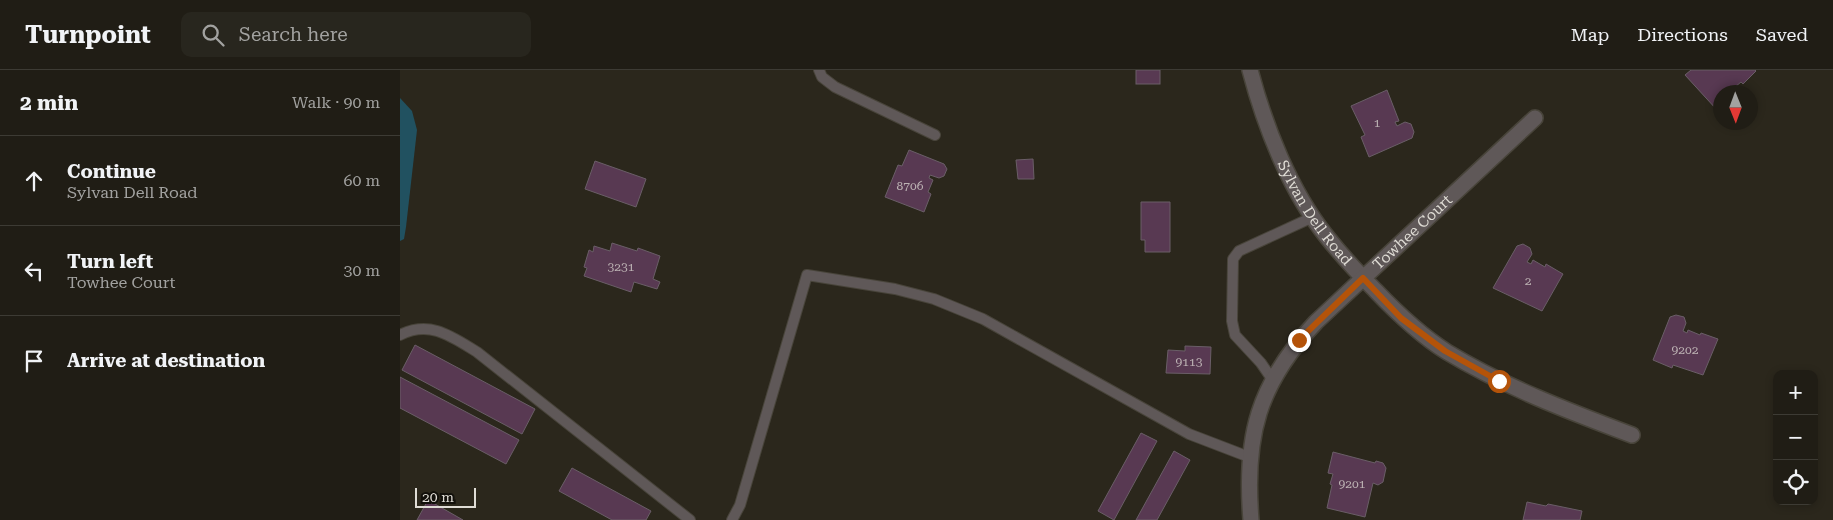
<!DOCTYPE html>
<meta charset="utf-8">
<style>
body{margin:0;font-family:"Roboto Serif",serif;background:#28261e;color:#f1f3f6}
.controls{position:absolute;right:15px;bottom:15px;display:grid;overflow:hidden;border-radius:10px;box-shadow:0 2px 8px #0003}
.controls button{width:45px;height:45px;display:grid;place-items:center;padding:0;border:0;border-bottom:1px solid #3d3b34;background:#201d15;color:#f1f3f6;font:25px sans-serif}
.compass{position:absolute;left:1313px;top:15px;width:45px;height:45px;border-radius:50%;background:#201d15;box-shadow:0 2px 8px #0003;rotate:179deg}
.scale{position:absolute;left:15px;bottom:12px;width:61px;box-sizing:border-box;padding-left:5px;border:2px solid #dfdcd5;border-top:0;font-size:14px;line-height:18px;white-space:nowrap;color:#dfdcd5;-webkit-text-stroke:4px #12100b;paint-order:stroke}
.stop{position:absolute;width:15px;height:15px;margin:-11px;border:4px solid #b45309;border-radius:50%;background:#fff}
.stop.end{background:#b45309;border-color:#fff;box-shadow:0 1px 5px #0008}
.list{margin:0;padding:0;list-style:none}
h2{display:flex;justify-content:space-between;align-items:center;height:65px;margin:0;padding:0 20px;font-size:21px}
h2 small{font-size:16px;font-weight:400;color:#a2a2a0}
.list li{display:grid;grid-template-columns:32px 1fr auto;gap:15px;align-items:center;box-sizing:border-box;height:90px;padding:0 20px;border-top:1px solid #3d3b34}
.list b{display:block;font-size:19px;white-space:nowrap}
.list p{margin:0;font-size:16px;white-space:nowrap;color:#a2a2a0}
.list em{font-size:16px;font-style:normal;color:#a2a2a0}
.icon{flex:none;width:28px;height:28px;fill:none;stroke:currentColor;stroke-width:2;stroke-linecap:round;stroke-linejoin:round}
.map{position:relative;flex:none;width:1433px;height:450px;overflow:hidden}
header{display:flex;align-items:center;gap:30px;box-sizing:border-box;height:70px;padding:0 25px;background:#201d15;border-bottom:1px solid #3d3b34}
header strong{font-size:24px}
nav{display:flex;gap:28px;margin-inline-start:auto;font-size:18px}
.search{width:350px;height:45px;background:#28261e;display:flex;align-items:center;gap:12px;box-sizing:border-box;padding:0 18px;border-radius:10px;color:#a2a2a0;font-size:19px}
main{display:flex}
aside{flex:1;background:#201d15}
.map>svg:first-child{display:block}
.water{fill:#215160}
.building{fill:#583952;stroke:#6a5e67}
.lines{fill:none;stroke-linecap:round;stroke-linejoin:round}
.lane-casing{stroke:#48443a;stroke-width:12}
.street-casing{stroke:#48443a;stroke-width:18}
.lane{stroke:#5f5858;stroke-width:10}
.street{stroke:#5f5858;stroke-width:15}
.route{stroke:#b45309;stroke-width:6}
.labels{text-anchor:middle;stroke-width:5;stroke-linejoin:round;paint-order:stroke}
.number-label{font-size:12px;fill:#bdb3b4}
.street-label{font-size:15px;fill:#dfdcd5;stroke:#12100b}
</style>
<header>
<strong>Turnpoint</strong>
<div class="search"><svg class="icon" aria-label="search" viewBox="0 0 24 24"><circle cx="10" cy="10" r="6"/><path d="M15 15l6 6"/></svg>Search here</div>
<nav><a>Map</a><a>Directions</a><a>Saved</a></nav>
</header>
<main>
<aside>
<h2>2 min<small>Walk · 90 m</small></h2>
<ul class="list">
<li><svg class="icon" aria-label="ahead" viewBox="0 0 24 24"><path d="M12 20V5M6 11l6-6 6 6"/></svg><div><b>Continue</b><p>Sylvan Dell Road</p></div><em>60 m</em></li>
<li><svg class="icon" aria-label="left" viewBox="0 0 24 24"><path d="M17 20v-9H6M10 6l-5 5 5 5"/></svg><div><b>Turn left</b><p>Towhee Court</p></div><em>30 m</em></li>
<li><svg class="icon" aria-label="arrive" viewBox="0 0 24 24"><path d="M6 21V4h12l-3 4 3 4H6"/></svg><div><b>Arrive at destination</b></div></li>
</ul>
</aside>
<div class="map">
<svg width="1433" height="450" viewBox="0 0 1433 450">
<rect width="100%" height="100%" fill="#2b271c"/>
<path class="water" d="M0 28 12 41 17 60 6 157 4 169 0 171Z"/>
<g class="building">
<rect x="736" y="0" width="24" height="14"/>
<path d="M1291 0H1355L1356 1 1343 14 1341 12 1329 22 1327 20 1325 22H1320V40H1317L1285 5Z"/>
<path d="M987 20 999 51 995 52 997 56 1005 52 1011 54 1014 62 1012 68 969 87 961 67 965 65 951 36Z"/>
<path d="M509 80 544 94 547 99 544 106 539 108 530 105 529 108 533 110 528 122 531 124 524 142 485 127 498 95 502 96Z"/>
<path d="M633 89 634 109H618L616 90Z"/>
<path d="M195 91 246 109 236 137 185 119Z"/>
<path d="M741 132H770V182H745V170H741Z"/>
<path d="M212 173 237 181 238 178 260 186 253 209 260 212 257 219 234 212 231 222 184 206 187 198 184 197 189 180 193 182 194 176 210 181Z"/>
<path d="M1123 174 1130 178 1132 184 1127 192 1131 194 1133 190 1145 197 1146 194 1163 204 1142 241 1093 218 1117 176Z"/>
<path d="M1276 245 1284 247 1286 253 1283 261 1287 263 1288 260 1300 265 1301 263 1318 269 1303 305 1273 295 1272 298 1253 290 1270 247Z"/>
<path d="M15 275 135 339 122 364 2 300Z"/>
<path d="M785 276 811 277 810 304 766 303 768 280 785 281Z"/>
<path d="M0 307 119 370 106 394 0 338Z"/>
<path d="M741 363 757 371 714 450 698 441Z"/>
<path d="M774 381 790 390 757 450H736Z"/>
<path d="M933 382 975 393 976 391 983 393 986 398 983 412 978 415 973 413 965 447 927 438 932 415 930 414 933 404 928 403Z"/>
<path d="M172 398 251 441 246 450H212L159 421Z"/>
<path d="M28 430 63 450H17Z"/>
<path d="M1127 432 1146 436 1148 434 1182 441 1180 450H1123Z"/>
</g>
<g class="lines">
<g class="lane-casing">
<g id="lane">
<path d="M419 0 422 7 435 17 535 65"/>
<path d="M0 265C30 250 51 266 77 282L290 450"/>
<path d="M872 309 861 293 835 265 832 251 833 189 839 181 913 147"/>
<path d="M332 450 340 435 407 205 495 219 534 229 583 249 789 364 849 387"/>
</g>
</g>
<g class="street-casing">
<g id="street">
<path id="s1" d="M850 0C865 57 890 121 927 167 942 186 958 203 975 220 997 243 1020 265 1047 282 1105 317 1168 341 1232 365"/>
<path id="s2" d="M851 450C844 366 858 314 916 252L1135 48"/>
</g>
</g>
<use href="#lane" class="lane"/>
<use href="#street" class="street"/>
</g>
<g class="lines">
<path class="route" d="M899 270 963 208 1001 248 1045 281 1099 311"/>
</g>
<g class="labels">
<g class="number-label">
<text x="977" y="57">1</text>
<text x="510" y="120">8706</text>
<text x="221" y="201">3231</text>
<text x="1128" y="215">2</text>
<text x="1285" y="284">9202</text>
<text x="789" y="296">9113</text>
<text x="952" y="418">9201</text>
</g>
<g class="street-label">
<text dy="5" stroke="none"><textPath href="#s1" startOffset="158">Sylvan Dell Road</textPath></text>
<text dy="5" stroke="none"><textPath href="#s2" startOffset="348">Towhee Court</textPath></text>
</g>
</g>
</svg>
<div class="controls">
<button>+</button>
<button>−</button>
<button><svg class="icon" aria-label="locate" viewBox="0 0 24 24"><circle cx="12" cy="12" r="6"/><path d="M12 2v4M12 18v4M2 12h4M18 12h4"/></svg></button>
</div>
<svg class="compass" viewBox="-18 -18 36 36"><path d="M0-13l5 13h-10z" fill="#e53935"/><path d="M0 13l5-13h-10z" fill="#a2a2a0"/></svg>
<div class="scale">20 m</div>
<div class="stop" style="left:1099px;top:311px"></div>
<div class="stop end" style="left:899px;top:270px"></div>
</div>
</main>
